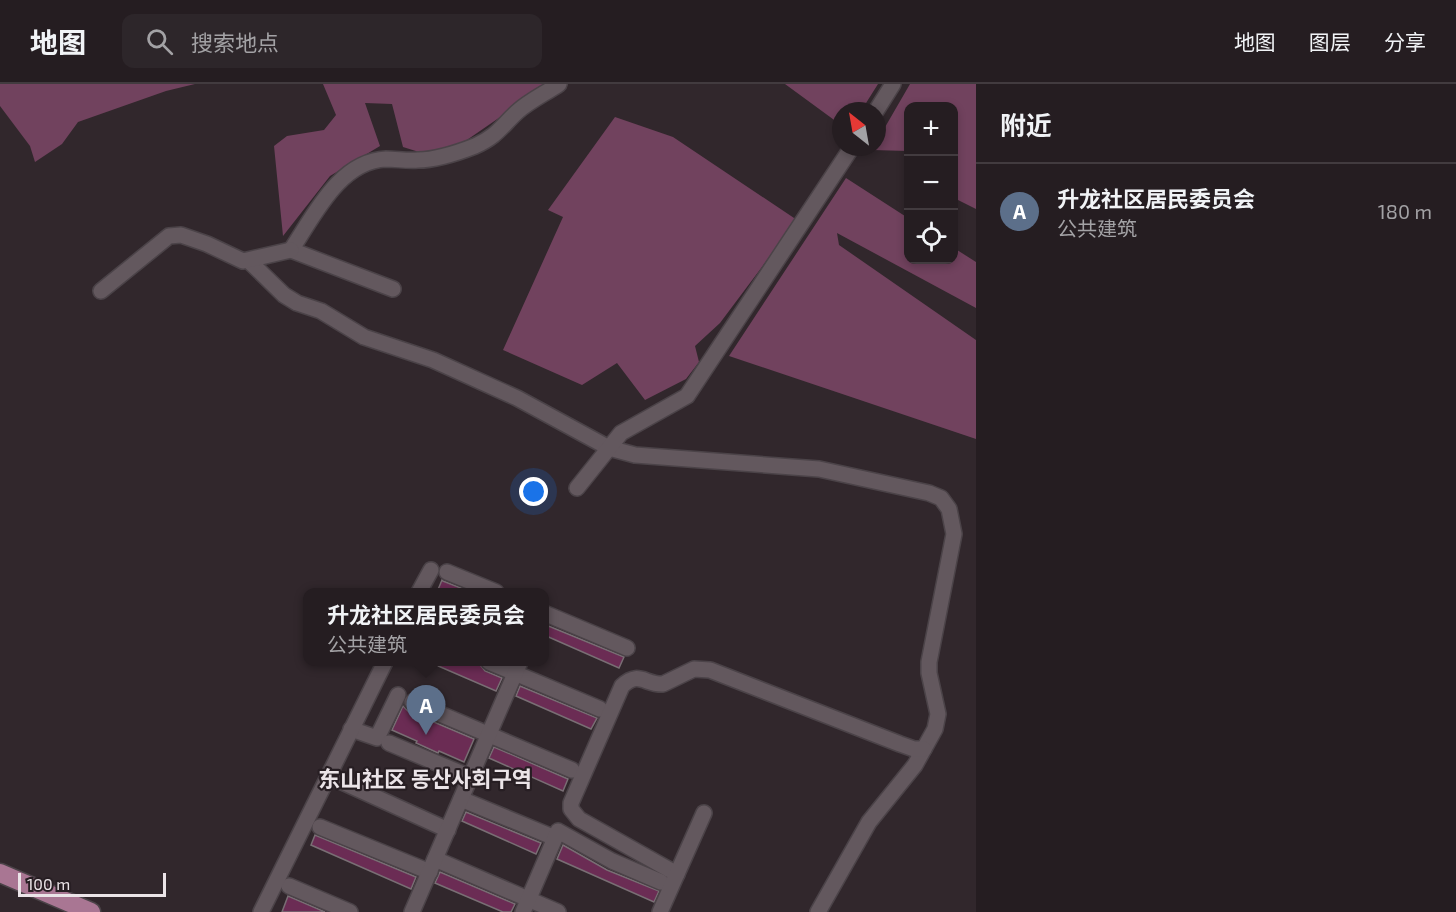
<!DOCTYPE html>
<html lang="zh">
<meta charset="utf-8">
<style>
body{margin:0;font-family:"Exo 2","Noto Sans SC","Noto Sans KR",sans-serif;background:#2d262a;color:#f1f3f6}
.controls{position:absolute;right:18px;top:18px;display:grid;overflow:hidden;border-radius:12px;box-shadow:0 3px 9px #0003}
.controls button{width:54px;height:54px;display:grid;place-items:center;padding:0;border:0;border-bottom:2px solid #423b3f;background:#251d21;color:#f1f3f6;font:30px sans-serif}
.compass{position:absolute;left:832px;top:18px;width:54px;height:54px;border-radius:50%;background:#251d21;box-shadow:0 3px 9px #0003;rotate:329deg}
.scale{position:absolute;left:18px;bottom:15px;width:148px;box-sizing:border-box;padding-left:6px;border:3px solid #ebe4e8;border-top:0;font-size:16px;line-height:21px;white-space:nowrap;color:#ebe4e8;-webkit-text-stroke:4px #271e23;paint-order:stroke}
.you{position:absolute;left:534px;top:408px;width:21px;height:21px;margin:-15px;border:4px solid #fff;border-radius:50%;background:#1a73e8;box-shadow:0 0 0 9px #1a73e833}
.badge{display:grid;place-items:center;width:39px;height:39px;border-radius:50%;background:#ea580c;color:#fff;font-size:20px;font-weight:700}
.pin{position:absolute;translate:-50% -50px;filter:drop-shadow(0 2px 3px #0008)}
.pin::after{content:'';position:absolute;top:32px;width:21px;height:18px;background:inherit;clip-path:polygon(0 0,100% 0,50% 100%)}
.popup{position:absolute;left:303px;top:504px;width:246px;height:78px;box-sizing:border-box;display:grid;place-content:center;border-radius:12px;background:#251d21;filter:drop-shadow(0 2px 4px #0005);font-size:20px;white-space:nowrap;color:#a3a2a5}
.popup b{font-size:22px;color:#f1f3f6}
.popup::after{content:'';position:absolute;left:50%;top:100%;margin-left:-12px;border:12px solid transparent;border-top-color:#251d21}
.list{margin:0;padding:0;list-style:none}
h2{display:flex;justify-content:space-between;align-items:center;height:78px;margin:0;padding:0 24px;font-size:26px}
h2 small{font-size:20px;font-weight:400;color:#a3a2a5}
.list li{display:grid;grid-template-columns:39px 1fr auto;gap:18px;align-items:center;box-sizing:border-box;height:96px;padding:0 24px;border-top:2px solid #423b3f}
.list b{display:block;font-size:22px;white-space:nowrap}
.list p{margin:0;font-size:20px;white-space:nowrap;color:#a3a2a5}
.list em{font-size:20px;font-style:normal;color:#a3a2a5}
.icon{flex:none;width:33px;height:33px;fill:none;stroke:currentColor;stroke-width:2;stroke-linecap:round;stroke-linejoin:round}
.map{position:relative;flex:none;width:976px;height:828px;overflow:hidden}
header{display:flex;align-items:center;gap:36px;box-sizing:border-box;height:84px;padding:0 30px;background:#251d21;border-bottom:2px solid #423b3f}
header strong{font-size:28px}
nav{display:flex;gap:33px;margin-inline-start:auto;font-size:21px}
.search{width:420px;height:54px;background:#2d262a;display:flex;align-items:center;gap:15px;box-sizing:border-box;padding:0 21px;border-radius:12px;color:#a3a2a5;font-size:22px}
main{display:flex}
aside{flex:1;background:#251d21}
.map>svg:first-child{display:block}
.green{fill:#71425e}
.building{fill:#6b2c54;stroke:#796e74;stroke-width:1.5}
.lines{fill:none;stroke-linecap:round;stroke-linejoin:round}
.minor-casing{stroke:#4b4348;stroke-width:18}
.major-casing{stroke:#4b4348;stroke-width:21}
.minor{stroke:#63585e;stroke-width:15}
.major{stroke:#a97693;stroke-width:18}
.labels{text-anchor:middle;stroke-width:4.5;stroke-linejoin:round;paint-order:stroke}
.quarter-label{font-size:22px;font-weight:bold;fill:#ebe4e8;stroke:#271e23}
</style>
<header>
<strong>地图</strong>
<div class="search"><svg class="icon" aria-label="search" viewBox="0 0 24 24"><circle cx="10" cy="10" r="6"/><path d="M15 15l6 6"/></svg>搜索地点</div>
<nav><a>地图</a><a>图层</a><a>分享</a></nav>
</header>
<main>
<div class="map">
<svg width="976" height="828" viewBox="0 0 976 828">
<rect width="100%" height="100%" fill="#31272c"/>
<g class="green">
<path d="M0 0H195L166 7 78 38 62 60 35 78 30 62 0 22Z"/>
<path d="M323 0H548L464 58 435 73 403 63 392 20 365 19 380 62 330 92 283 152 274 62 287 52 324 46 336 31Z"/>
<path d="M785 0H878L861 27H841V41Z"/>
<path d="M910 0H976V125L954 114V22H908V67L872 66 873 63H877V57Z"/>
<path d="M615 33 673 53 797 136 720 239 695 262 699 278 686 295 645 316 617 279 582 301 503 266 563 133 548 126Z"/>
<path d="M846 94 908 134V176H954V164L976 178V224L837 149 839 161 976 256V355L729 272Z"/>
</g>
<g class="building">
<path d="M442 496 443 497 471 508H437Z"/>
<path d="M546 541 624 573 619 584 544 551Z"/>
<path d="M429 578H478L485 587 502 594 496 607Z"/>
<path d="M520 602 597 634 591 645 516 612Z"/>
<path d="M403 622 408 627 474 655 464 678 439 667 438 669 425 663 416 659 417 657 392 646Z"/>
<path d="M494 663 568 695 563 707 489 674Z"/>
<path d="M466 728 541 759 536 770 462 737Z"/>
<path d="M315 751 416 793 411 805 311 761Z"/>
<path d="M563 761 607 786 659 807 654 818 557 775Z"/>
<path d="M440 788 515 820 511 828H503L435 799Z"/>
<path d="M288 812 325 828H282Z"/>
</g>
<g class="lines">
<g class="minor-casing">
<g id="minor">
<path d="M876 27 893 0"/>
<path d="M249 177 284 211 297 219 321 227 364 253 433 276 517 314 609 364 635 371 819 385 929 409 941 414 949 425 954 450 929 578V589L938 630 935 645 915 681 869 738 818 828"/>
<path d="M393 205 291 166C314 132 339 77 386 75 397 75 407 77 418 76 437 76 457 69 475 62 497 52 501 43 517 28 529 17 546 9 559 0"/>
<path d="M101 207 169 152 181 151 207 160 243 177 291 166"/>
<path d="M577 404 621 349 687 312 852 63"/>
<path d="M447 488 496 508"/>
<path d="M419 508 431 486"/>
<path d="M544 529 627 564"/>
<path d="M489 578 600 625"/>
<path d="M412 618 572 686"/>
<path d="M351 645 377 654 398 611"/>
<path d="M389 659 470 693"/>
<path d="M329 692 448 746"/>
<path d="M461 715 555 754"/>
<path d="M320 743 430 788"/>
<path d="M435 775 558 828"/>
<path d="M677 790 579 735 571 725V719L622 602C639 586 645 601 663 600L694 585 710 586 900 660 914 665H924"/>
<path d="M289 802 350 828"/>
<path d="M261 828 385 578"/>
<path d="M412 828 520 578"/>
<path d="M523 828 558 747 612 777 661 798"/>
<path d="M660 828 704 729"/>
</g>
</g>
<g class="major-casing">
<path id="major" d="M0 789 91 828"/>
</g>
<use href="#minor" class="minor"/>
<use href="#major" class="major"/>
</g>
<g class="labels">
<g class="quarter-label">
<text x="425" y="703">东山社区 동산사회구역</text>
</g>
</g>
</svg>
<div class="controls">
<button>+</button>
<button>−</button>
<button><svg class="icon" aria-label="locate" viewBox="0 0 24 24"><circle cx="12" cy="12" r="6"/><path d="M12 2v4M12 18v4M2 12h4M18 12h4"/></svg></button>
</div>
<svg class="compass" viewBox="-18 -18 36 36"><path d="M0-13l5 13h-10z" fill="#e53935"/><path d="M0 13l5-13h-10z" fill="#a3a2a5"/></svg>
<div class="scale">100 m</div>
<div class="you"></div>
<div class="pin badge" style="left:426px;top:651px;background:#5c6f8a">A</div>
<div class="popup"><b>升龙社区居民委员会</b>公共建筑</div>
</div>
<aside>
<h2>附近<small></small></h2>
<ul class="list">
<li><span class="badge" style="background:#5c6f8a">A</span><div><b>升龙社区居民委员会</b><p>公共建筑</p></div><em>180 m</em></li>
</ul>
</aside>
</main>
